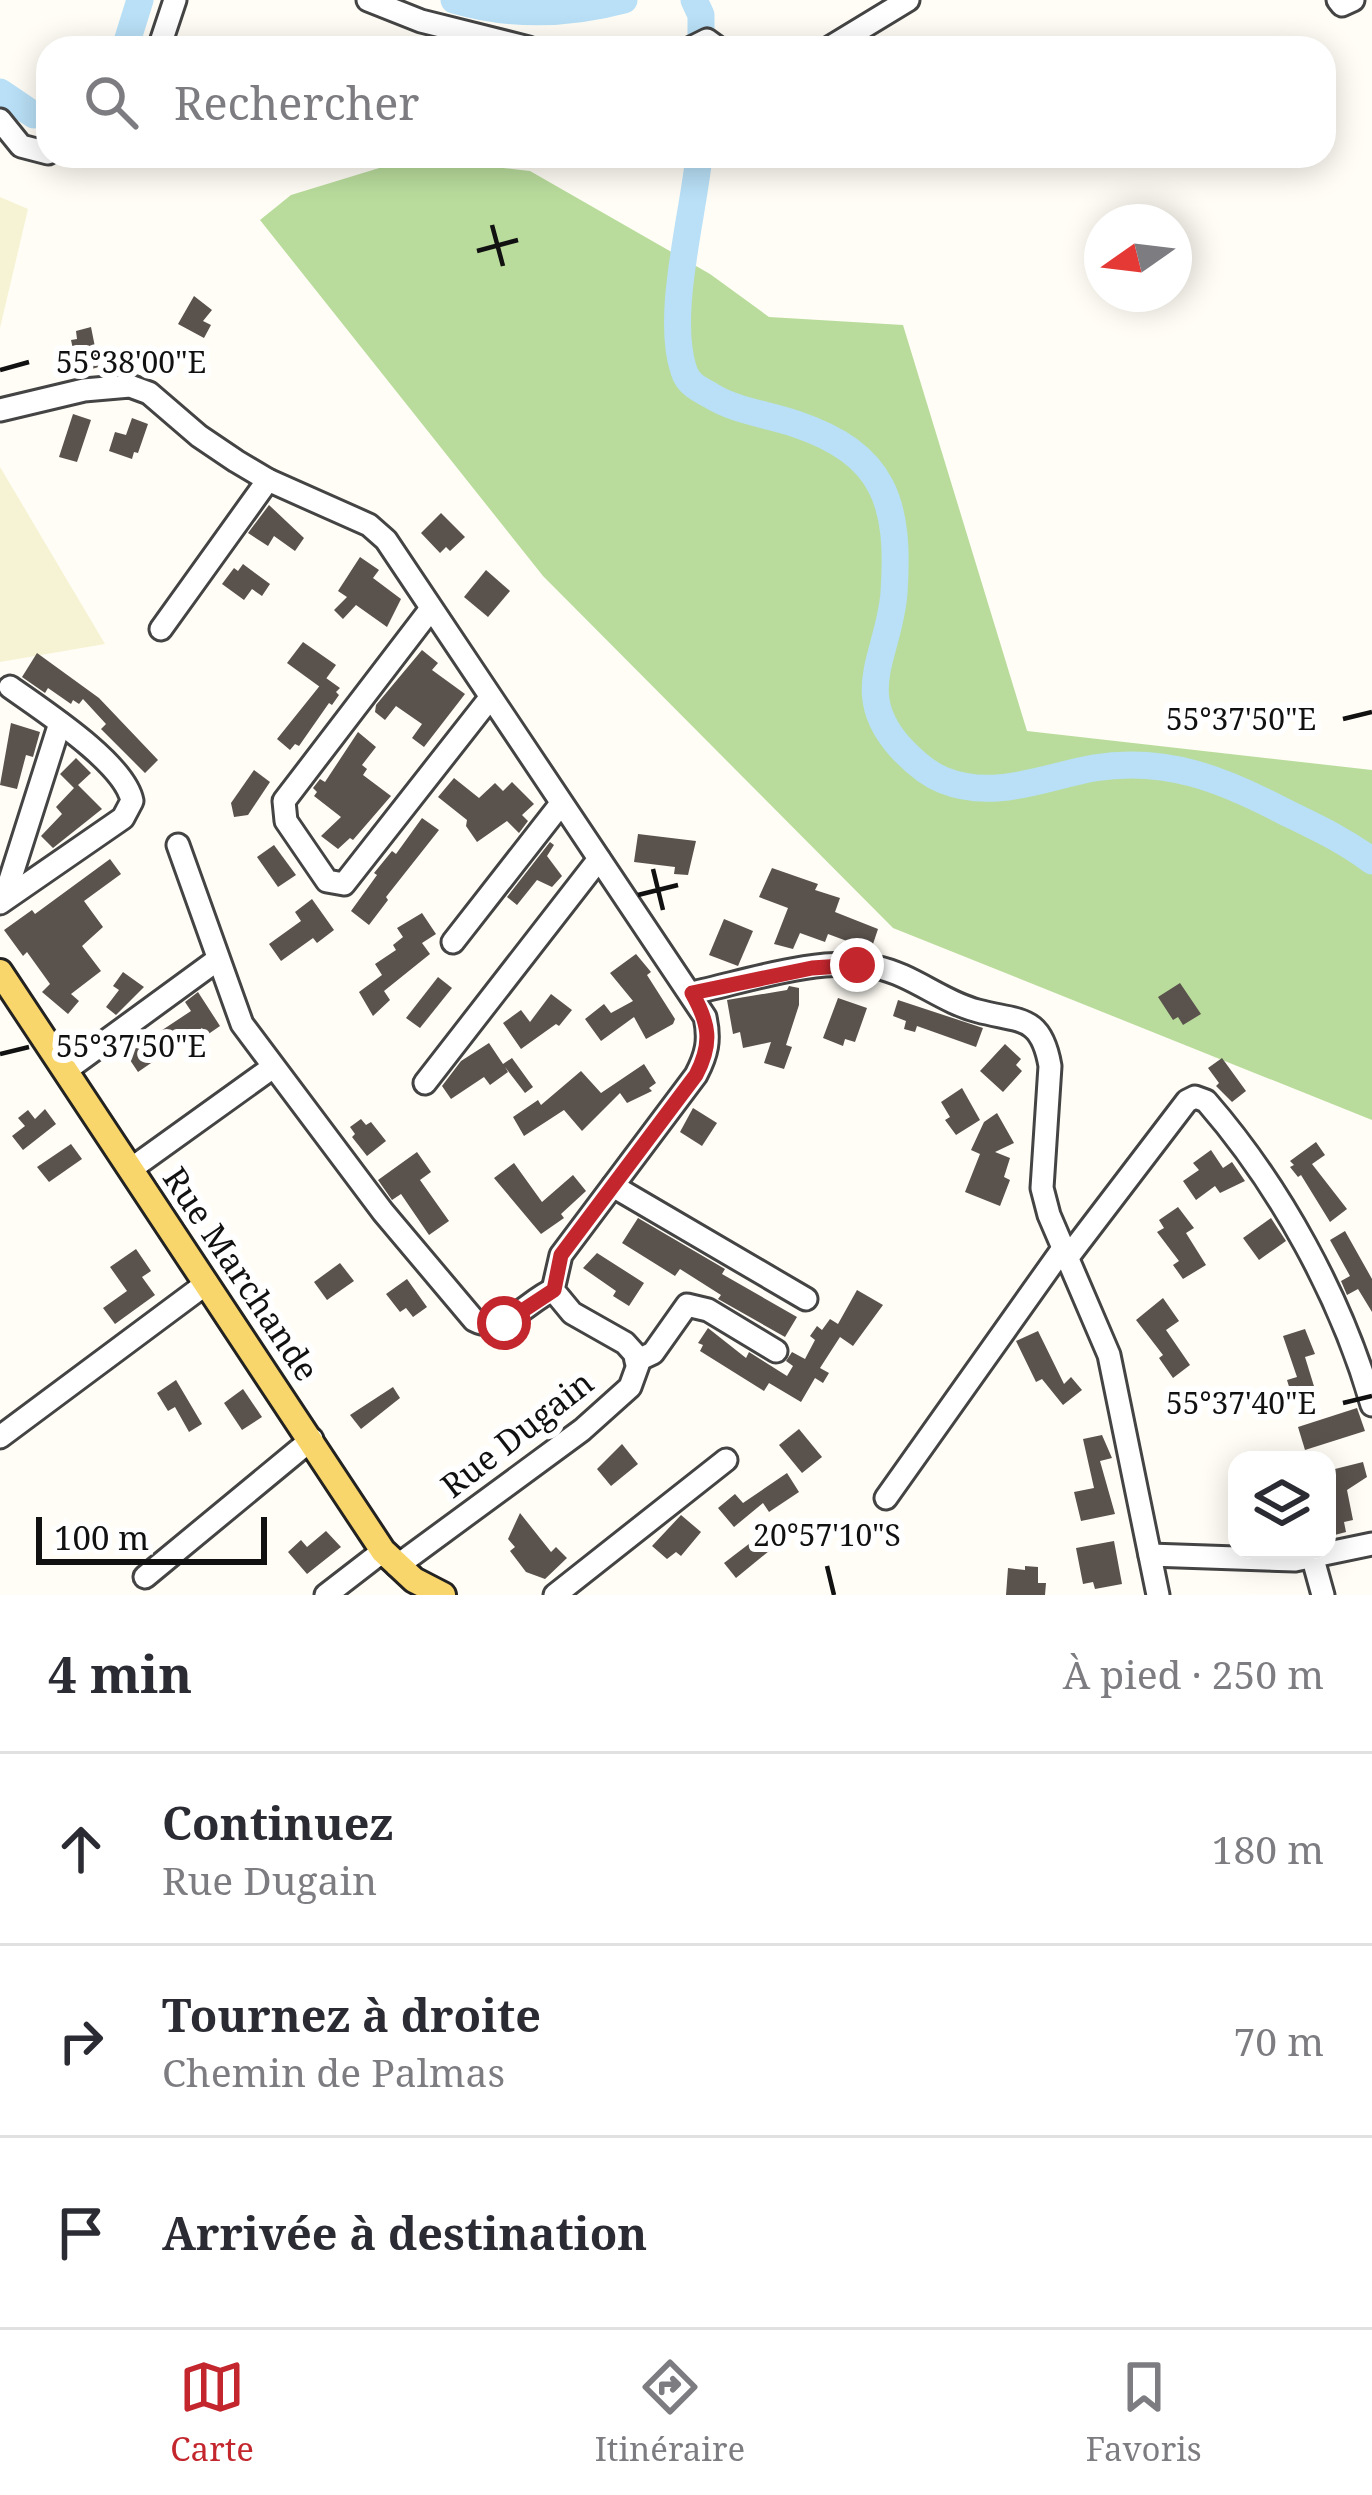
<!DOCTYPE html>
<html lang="fr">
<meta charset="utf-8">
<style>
body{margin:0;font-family:"Noto Serif",serif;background:#f7f7f7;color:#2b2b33}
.controls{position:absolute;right:36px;bottom:36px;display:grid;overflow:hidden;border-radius:24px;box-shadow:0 6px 30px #0003}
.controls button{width:108px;height:108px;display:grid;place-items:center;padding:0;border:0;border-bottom:3px solid #e1e1e2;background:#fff;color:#2b2b33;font:60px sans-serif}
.compass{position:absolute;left:1084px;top:204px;width:108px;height:108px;border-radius:50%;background:#fff;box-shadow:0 6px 30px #0003;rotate:256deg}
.scale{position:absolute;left:36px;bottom:30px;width:231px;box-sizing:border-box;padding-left:12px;border:6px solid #111;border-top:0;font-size:33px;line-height:42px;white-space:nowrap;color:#111;-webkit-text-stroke:9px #fff;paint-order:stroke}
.stop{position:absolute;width:36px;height:36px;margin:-27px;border:9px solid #c4262e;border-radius:50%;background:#fff}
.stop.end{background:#c4262e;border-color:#fff;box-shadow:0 3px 12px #0008}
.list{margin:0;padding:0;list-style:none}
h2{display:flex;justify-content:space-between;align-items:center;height:156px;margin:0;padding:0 48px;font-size:51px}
h2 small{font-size:39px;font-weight:400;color:#7c7c81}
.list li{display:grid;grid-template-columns:78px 1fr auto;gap:36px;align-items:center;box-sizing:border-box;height:192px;padding:0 48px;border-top:3px solid #e1e1e2}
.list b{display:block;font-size:45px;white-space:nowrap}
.list p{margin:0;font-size:39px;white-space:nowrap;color:#7c7c81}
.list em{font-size:39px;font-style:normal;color:#7c7c81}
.icon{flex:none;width:66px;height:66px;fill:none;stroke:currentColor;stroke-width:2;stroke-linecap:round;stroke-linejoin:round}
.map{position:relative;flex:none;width:1372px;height:1595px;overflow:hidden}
.search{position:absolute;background:#fff;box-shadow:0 6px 30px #0003;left:36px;right:36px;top:36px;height:132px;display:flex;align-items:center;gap:30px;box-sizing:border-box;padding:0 42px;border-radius:36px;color:#7c7c81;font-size:45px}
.sheet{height:732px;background:#fff}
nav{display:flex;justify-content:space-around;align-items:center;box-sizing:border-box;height:168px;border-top:3px solid #e1e1e2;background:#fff;font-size:33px;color:#7c7c81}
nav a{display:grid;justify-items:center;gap:6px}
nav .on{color:#c4262e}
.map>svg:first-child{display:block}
.farmland{fill:#f6f3d4}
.forest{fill:#b9dc9c}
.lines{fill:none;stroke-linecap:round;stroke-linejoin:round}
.river{stroke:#b9e0f7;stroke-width:27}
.building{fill:#5a524d}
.minor-casing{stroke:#444;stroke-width:27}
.major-casing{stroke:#222;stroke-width:30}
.minor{stroke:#fff;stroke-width:21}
.major{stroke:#f9d66b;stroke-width:24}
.route{stroke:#c4262e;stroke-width:15}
.ticks{fill:none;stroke:#111;stroke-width:4.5}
.labels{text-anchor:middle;stroke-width:12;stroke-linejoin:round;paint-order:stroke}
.street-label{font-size:33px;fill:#111;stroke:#fff}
.ticks-label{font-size:30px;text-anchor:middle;fill:#111;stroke:#fff;stroke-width:12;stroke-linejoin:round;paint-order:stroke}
</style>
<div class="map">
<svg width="1372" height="1595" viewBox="0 0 1372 1595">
<rect width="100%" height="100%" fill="#fffdf5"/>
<g class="farmland">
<path d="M0 197 28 209 0 328Z"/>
<path d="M0 467 105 644 0 662Z"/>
</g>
<path class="forest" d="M412 158 530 171 710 274 769 317 903 325 1027 731 1372 770V1120L893 928 543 576 260 220 291 195Z"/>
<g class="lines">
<g class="river">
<path d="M454 0C509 16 568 15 624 0"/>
<path d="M694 0 701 15V48"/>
<path d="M125 48 140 0"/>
<path d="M0 92 34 115 48 113"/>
<path d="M699 156C693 217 665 316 684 371 688 384 699 389 710 395 735 411 767 414 796 424 885 454 900 503 894 593 889 655 851 692 900 747 911 759 928 774 943 780 994 801 1044 777 1094 768 1166 756 1224 780 1285 812 1316 827 1344 840 1372 861"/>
</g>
</g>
<g class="building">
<path d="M194 296 212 310 203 321 211 325 204 338 178 324Z"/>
<path d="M91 327 99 367 84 371 82 362 76 363 71 340 77 339 76 331Z"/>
<path d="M73 414 91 420 77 462 59 457Z"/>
<path d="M132 418 148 424 138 453 134 452 132 459 109 451 115 432 126 435Z"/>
<path d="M269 505 304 538 295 551 274 536 268 546 248 533Z"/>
<path d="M441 513 465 537 450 551 446 547 440 553 421 533Z"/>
<path d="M360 557 379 570 373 578 401 599 387 627 356 605 343 619 334 610 347 597 338 591Z"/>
<path d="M243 564 270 584 262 596 252 589 244 600 222 584 234 568 238 571Z"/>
<path d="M486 570 510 591 488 617 464 597Z"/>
<path d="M303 642 336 665 320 687 287 663Z"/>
<path d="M422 650 438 663 432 670 465 694 424 747 412 738 422 724 396 706 385 720 375 712 376 705Z"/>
<path d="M37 653 99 698 158 760 145 773 101 729 106 724 83 699 79 704 73 700 71 704 48 688 45 693 22 677Z"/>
<path d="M326 678 340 688 336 692 339 695 332 705 329 703 299 746 295 744 290 750 277 739Z"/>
<path d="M11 723 40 732 33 757 26 755 17 789 0 785Z"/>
<path d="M358 732 376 747 362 765 367 769 363 775 391 796 353 840 350 838 338 849 321 836 341 817 314 796 317 792 313 788 320 779 325 782Z"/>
<path d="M76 758 91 773 78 785 102 809 53 848 41 836 62 814 56 807 74 788 60 774Z"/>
<path d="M254 770 270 782 248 815 234 817 231 803Z"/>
<path d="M454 778 479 798 495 783 503 791 512 782 534 804 522 815 528 821 519 833 507 821 477 842 466 826 467 820 438 797Z"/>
<path d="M422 818 439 830 386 897 388 900 369 925 351 911 377 875 374 873 392 851 396 854Z"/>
<path d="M638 834 696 841 688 875 674 874 675 867 634 862Z"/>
<path d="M550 842 554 845 547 856 562 876 552 887 537 880 517 905 507 897Z"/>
<path d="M274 845 296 875 278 887 257 857Z"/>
<path d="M110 859 121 874 84 901 103 927 82 946 101 971 71 994 79 1001 68 1014 42 992 50 984 27 952 23 956 4 930 32 910 35 914Z"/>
<path d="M772 868 818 884 815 890 840 898 835 912 878 929 871 950 828 934 825 942 800 933 793 949 774 944 788 908 759 897Z"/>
<path d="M312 899 334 930 317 943 313 938 281 961 269 944 301 921 295 912Z"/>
<path d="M422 913 436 934 422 943 430 954 384 991 390 1000 373 1016 359 992 382 975 375 964 396 950 393 945 403 937 397 928Z"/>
<path d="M724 919 753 931 738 966 709 955Z"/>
<path d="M636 954 651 972 647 975 675 1019 673 1024 646 1039 634 1017 601 1041 585 1019 604 1004 611 1013 633 1001 610 973Z"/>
<path d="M123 972 144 987 116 1015 106 1007 119 990 113 986Z"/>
<path d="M438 977 452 988 420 1028 406 1018Z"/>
<path d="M1180 983 1201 1014 1183 1025 1178 1017 1173 1020 1158 997Z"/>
<path d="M789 986 799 988V1005L786 1045 792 1047 784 1069 764 1063 771 1042 743 1048 740 1032 733 1034 727 1000 787 990Z"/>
<path d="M198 992 220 1026 207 1035 202 1028 138 1072 126 1054 191 1011 185 1002Z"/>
<path d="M551 994 572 1010 559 1026 556 1024 521 1049 503 1023 521 1010 530 1022Z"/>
<path d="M838 998 867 1008 855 1042 845 1039 843 1046 823 1038Z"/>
<path d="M898 1000 983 1028 976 1047 917 1026 915 1032 904 1029 906 1021 893 1016Z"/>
<path d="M489 1043 503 1064 512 1058 533 1087 525 1093 505 1067 508 1072 490 1085 484 1077 451 1099 442 1086 461 1061Z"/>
<path d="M1005 1044 1021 1059 1016 1065 1022 1071 1003 1092 980 1071Z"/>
<path d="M1222 1058 1246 1091 1232 1102 1216 1086 1219 1083 1208 1068Z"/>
<path d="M644 1064 656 1083 649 1088 652 1091 627 1103 620 1093 582 1131 564 1110 524 1136 513 1117 538 1100 541 1105 581 1071 601 1093Z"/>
<path d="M962 1088 980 1120 956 1135 945 1120 950 1117 941 1102Z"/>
<path d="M693 1108 717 1123 702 1146 680 1132Z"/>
<path d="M45 1109 56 1124 23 1150 12 1136 25 1126 18 1118 28 1110 35 1119Z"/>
<path d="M997 1113 1014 1143 995 1152 1010 1158 1004 1177 1010 1180 1000 1206 965 1192 980 1154 971 1150 984 1122Z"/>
<path d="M361 1119 366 1125 371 1122 386 1141 367 1156 352 1137 355 1134 350 1127Z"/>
<path d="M1316 1142 1325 1155 1312 1164 1347 1209 1330 1222 1301 1175 1298 1177 1290 1167 1294 1165 1290 1161Z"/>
<path d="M71 1144 82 1159 49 1182 37 1167Z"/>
<path d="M1211 1150 1223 1168 1232 1162 1245 1181 1220 1193 1215 1186 1196 1200 1183 1181 1199 1170 1193 1163Z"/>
<path d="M417 1152 431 1172 420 1180 449 1221 429 1235 401 1194 392 1200 378 1180Z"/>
<path d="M514 1163 542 1202 573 1175 586 1191 561 1214 564 1218 541 1234 494 1178Z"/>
<path d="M1178 1207 1194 1228 1186 1233 1206 1265 1183 1279 1173 1265 1179 1261 1157 1232 1164 1228 1159 1220Z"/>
<path d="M638 1218 725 1269 722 1274 797 1317 785 1337 718 1299 721 1295 680 1269 675 1276 622 1243Z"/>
<path d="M1271 1218 1286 1241 1259 1260 1243 1238Z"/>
<path d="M1345 1231 1372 1279V1312L1358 1289 1347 1295 1341 1281 1350 1276 1330 1240Z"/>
<path d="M136 1249 151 1271 142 1277 155 1295 115 1324 103 1308 127 1291 110 1267Z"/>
<path d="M597 1253 644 1283 629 1306 613 1296 616 1291 583 1268Z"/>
<path d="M340 1263 354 1281 327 1300 314 1282Z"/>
<path d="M407 1279 427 1307 413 1317 406 1308 400 1312 386 1294Z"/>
<path d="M857 1290 883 1305 853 1346 840 1337 820 1368 829 1373 823 1383 815 1378 801 1402 769 1383 764 1391 700 1351 703 1345 698 1343 708 1328 746 1358 749 1352 787 1376 793 1366 786 1361 792 1352 805 1359 815 1340 810 1336 817 1326 822 1330 830 1319 838 1324Z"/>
<path d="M1163 1298 1179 1321 1166 1330 1190 1365 1173 1378 1159 1358 1163 1355 1136 1320Z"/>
<path d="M1305 1329 1315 1354 1305 1357 1317 1396 1294 1403 1287 1380 1297 1377 1283 1336Z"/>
<path d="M1038 1331 1064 1384 1071 1377 1082 1390 1063 1405 1042 1379 1036 1382 1016 1341Z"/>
<path d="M176 1380 202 1424 189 1432 175 1407 168 1411 157 1393Z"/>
<path d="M393 1387 400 1398 361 1429 350 1415Z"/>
<path d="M243 1389 262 1417 242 1430 224 1403Z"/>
<path d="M1357 1408 1365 1431 1305 1450 1298 1427Z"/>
<path d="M799 1429 822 1457 802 1473 779 1445Z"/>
<path d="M1102 1435 1112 1458 1100 1461 1115 1514 1081 1521 1074 1492 1094 1488 1083 1439Z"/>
<path d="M622 1444 638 1464 611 1486 597 1469Z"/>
<path d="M1363 1462 1367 1477 1347 1490 1353 1520 1344 1522 1346 1532 1331 1536 1327 1528V1471Z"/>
<path d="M787 1473 799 1492 769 1512 763 1503 734 1527 718 1508 735 1494 743 1503Z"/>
<path d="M520 1513 551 1552 556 1547 567 1558 545 1579 526 1572 510 1551 515 1547 508 1539Z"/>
<path d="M681 1515 701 1532 681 1556 676 1552 667 1559 652 1546Z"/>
<path d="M326 1531 341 1547 307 1574 288 1552 301 1540 307 1547Z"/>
<path d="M758 1537 769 1551 736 1578 724 1563Z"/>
<path d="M1114 1541 1122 1584 1095 1589 1093 1582 1083 1584 1076 1548Z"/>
<path d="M1025 1566 1038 1567V1583H1046L1045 1595H1006L1008 1568 1025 1570Z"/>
</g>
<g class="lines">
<g class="minor-casing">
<g id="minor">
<path d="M368 0 421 21 529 48"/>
<path d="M1338 0 1342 5 1353 0"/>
<path d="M159 48 175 0"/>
<path d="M691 48 707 40 718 48"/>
<path d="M829 48 908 0"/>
<path d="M0 120 21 146 48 153"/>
<path d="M0 410 84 390 130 386 149 393 199 436 236 461 268 480 369 525 386 540 705 1017C710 1040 707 1054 696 1075L561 1255 553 1290 572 1313 625 1343 634 1353 638 1365 630 1387 582 1430 397 1566"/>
<path d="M430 610 284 801 286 821 327 881 344 884 490 698"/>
<path d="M161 629 268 480"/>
<path d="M178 845 242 1024 383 1212 474 1320C504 1336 527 1301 553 1290"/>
<path d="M4 899 60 723"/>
<path d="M0 903 123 818 132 801C125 763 42 710 10 687"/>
<path d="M453 942 560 805"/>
<path d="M692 993C748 981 818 956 875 967 912 974 942 1002 978 1011 1019 1022 1041 1014 1050 1066L1042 1188 1049 1215 1109 1355 1158 1595"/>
<path d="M65 1071 217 960"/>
<path d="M425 1083 599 859"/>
<path d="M131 1169 273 1067"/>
<path d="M613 1186 806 1299"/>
<path d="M1068 1257 1187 1101 1195 1097 1206 1101C1280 1186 1341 1297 1372 1405"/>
<path d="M636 1361 653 1353 687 1305 708 1310 776 1351"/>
<path d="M0 1437 207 1283"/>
<path d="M886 1498 1064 1247"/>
<path d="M1150 1555 1295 1560 1372 1544"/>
<path d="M1313 1559 1323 1595"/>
<path d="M145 1577 312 1439"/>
<path d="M326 1595 383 1551"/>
<path d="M555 1595 726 1460"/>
</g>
</g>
<g class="major-casing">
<path id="major" d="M0 972 383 1551 414 1580 443 1595"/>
</g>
<use href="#minor" class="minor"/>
<use href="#major" class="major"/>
</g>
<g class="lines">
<path class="route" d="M504 1323 554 1290 561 1255 696 1075C713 1043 709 1023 692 993L812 968 857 965"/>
</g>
<path class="ticks" d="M492 225 503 266M477 251 518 240M0 370 29 362M1343 719 1372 712M653 869 663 910M638 895 678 885M0 1054 29 1047M1343 1403 1372 1396M827 1566 834 1595"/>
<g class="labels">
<g class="street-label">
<text transform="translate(241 1274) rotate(56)" y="12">Rue Marchande</text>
<text transform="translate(517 1434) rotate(-38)" y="12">Rue Dugain</text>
</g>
</g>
<g class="ticks-label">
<text x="131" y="373">55°38'00"E</text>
<text x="1241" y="730">55°37'50"E</text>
<text x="131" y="1057">55°37'50"E</text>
<text x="1241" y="1414">55°37'40"E</text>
<text x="827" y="1546">20°57'10"S</text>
</g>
</svg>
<div class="controls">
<button><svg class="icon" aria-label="layers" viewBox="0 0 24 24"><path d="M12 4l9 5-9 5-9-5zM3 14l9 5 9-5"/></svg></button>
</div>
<svg class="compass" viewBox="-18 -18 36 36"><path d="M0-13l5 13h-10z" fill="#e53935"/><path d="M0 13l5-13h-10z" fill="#7c7c81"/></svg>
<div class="scale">100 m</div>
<div class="stop" style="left:504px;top:1323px"></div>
<div class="stop end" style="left:857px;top:965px"></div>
<div class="search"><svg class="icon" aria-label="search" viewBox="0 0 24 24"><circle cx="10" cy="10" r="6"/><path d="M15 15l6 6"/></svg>Rechercher</div>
</div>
<section class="sheet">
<h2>4 min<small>À pied · 250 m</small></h2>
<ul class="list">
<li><svg class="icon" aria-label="ahead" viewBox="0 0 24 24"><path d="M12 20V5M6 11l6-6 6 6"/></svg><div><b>Continuez</b><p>Rue Dugain</p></div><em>180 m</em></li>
<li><svg class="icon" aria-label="right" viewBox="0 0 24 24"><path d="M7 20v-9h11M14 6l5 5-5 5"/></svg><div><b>Tournez à droite</b><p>Chemin de Palmas</p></div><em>70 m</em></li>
<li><svg class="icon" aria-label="arrive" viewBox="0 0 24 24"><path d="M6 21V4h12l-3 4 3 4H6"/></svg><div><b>Arrivée à destination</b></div></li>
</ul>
</section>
<nav>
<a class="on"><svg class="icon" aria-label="map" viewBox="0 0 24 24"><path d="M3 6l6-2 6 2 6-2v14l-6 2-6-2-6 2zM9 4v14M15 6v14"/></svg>Carte</a>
<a><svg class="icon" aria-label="directions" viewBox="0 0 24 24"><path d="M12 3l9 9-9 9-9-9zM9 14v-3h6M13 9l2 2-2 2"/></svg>Itinéraire</a>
<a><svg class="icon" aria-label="saved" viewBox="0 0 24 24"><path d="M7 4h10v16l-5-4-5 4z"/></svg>Favoris</a>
</nav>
